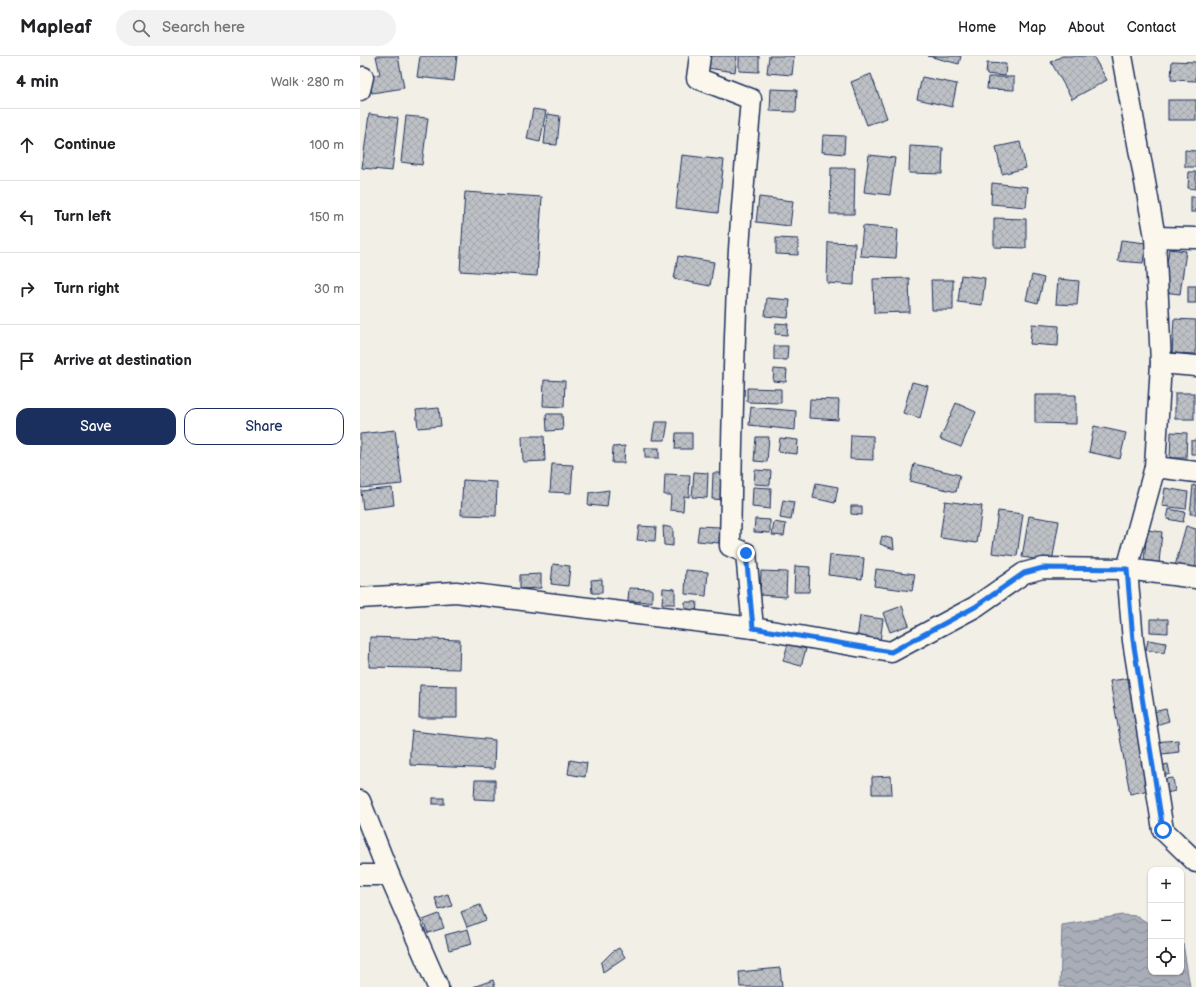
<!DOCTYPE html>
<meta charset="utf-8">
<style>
body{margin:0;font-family:"Balsamiq Sans",sans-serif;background:#f2f2f2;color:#202124}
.controls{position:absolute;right:12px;bottom:12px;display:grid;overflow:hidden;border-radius:8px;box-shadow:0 1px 3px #0004}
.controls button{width:36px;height:36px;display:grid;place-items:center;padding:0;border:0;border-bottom:1px solid #e0e0e0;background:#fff;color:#202124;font:20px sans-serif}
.stop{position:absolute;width:12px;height:12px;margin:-9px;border:3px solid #1a73e8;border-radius:50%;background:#fff}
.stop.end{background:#1a73e8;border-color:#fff;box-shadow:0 1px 4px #0008}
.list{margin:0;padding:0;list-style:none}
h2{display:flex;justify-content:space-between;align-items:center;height:52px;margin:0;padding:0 16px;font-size:17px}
h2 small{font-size:13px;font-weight:400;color:#757577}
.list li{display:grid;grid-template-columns:26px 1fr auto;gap:12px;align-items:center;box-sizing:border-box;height:72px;padding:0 16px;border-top:1px solid #e0e0e0}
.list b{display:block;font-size:15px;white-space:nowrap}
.list em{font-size:13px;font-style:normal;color:#757577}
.actions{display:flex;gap:8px;padding:12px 16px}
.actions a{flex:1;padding:9px 0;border:1px solid #1b2f5e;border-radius:12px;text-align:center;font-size:14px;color:#1b2f5e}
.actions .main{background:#1b2f5e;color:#fff}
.icon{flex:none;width:22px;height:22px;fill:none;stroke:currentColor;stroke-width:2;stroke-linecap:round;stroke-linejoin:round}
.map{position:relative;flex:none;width:836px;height:931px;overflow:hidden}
header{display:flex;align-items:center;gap:24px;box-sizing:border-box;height:56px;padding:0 20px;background:#fff;border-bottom:1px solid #e0e0e0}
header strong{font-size:19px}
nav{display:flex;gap:22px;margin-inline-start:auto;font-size:14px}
.search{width:280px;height:36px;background:#f2f2f2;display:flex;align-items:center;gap:10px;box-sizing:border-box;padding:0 14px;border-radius:22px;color:#757577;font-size:15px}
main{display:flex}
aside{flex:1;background:#fff}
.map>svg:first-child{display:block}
.water{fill:url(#water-waves);stroke:#707b93}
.building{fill:url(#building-cross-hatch);stroke:#1b2f5e}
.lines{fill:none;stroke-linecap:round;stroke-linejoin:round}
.street-casing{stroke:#1b2f5e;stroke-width:23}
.street{stroke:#fbf7ec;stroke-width:20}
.route{stroke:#1a73e8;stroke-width:5}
</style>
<header>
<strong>Mapleaf</strong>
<div class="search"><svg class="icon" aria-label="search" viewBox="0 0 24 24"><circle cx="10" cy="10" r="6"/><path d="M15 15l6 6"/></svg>Search here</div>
<nav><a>Home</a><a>Map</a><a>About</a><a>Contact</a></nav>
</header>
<main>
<aside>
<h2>4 min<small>Walk · 280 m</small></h2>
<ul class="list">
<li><svg class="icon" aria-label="ahead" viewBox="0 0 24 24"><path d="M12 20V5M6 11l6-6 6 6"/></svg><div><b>Continue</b></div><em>100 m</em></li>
<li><svg class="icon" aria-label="left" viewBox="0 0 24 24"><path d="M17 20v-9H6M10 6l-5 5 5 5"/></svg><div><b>Turn left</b></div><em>150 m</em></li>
<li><svg class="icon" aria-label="right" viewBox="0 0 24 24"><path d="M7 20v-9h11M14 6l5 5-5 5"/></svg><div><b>Turn right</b></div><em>30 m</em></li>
<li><svg class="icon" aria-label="arrive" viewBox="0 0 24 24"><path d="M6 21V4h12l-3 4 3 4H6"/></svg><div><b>Arrive at destination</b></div></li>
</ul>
<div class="actions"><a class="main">Save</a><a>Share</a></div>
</aside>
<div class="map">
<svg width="836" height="931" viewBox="0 0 836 931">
<defs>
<pattern id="water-waves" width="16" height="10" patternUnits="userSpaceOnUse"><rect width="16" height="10" fill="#a9adb7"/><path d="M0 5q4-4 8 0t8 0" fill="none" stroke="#898d98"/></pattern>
<pattern id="building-cross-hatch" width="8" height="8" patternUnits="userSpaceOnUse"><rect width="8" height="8" fill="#bdc0c4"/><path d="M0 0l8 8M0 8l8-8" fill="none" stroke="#a2a5ab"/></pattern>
</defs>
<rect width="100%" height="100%" fill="#f2efe6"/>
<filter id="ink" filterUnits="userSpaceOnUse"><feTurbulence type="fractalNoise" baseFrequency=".025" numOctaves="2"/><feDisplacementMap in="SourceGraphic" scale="8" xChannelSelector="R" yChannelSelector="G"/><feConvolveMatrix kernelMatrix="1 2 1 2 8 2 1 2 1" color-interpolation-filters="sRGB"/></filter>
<g filter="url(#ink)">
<path class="water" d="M763 859 777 860 791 869V916H821V887L823 888 830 931H700L702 869Z"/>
<g class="building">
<path d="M16 0H38L44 32 12 37 9 20 20 18Z"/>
<path d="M60 0H97L94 25 57 21Z"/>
<path d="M348 0H377L375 16 347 12Z"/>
<path d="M379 0H399V16L379 15Z"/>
<path d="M409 0H434L432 19 407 17Z"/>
<path d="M568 0H601L599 8Z"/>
<path d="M702 0H733L747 24 712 43 691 6Z"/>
<path d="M812 5 836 6V25L811 24Z"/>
<path d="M627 7 646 8 645 20 626 18Z"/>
<path d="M511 18 527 62 507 69 491 26Z"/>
<path d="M562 21 597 28 592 51 557 43Z"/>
<path d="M628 21H654V34L627 33Z"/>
<path d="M411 33 437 34 436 56 410 55Z"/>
<rect x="808" y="44" width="28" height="20"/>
<path d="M173 53 186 55 180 86 167 83Z"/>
<path d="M9 58 38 62 32 115 2 112Z"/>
<path d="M187 58 200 60 197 89 184 88Z"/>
<path d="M46 60 68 62 62 109 41 106Z"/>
<path d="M463 79 485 80 484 98 462 96Z"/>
<path d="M660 86 666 112 642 118 636 91Z"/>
<path d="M550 90 583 92 582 118 549 117Z"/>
<path d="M825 94 836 95V111H825Z"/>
<path d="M322 99 364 104 358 157 316 152Z"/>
<path d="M509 99 535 102 530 139 504 136Z"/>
<path d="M471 112H495L494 158H470Z"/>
<path d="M829 116H836V133L828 132Z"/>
<path d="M632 127 668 131 666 151 631 148Z"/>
<path d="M105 136 182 141 177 220 100 215Z"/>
<path d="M399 141 433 145 430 170 396 166Z"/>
<rect x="831" y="141" width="5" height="15"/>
<path d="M634 162 666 163V192L634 191Z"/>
<path d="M503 170 538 173 536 202 500 200Z"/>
<path d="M416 182 438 183V199L416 198Z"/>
<path d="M761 184 786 187 783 207 758 205Z"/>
<path d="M468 186 495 187 494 229 467 227Z"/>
<path d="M809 193 826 195 820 238 803 236Z"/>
<path d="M318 200 354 206 350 230 314 223Z"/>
<path d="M601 219 625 222 622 249 598 246Z"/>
<path d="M672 219 684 222 678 247 666 244Z"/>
<path d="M549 222 550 256 514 257 513 223Z"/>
<path d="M698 223 719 225 717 249 696 248Z"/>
<path d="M571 224H593V254H572Z"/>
<rect x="828" y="230" width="8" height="17"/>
<path d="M407 242 430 244 428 262 405 260Z"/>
<path d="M814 263 836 264V298L812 297Z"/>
<path d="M416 267 428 268 427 279 415 278Z"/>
<path d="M672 268 699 270 698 290 670 288Z"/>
<path d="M414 290H428L427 304H414Z"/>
<path d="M414 313 427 314 426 326 413 325Z"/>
<path d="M184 324 205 325 204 351 183 350Z"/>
<path d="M552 326 568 330 560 362 543 357Z"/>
<path d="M387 332 421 333V347L387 346Z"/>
<rect x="815" y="337" width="19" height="26"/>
<path d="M675 339H716V368L675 367Z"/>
<path d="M450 343 479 344 478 364 449 362Z"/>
<path d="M596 347 616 356 601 391 580 383Z"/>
<path d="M391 351 436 355 435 374 389 369Z"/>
<path d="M79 352 81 370 58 372 56 354Z"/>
<path d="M186 358H202L203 374 187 375Z"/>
<path d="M295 366H308L305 384H292Z"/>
<path d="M734 370 766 377 760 403 729 396Z"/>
<path d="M35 374 42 428 1 432 0 422V378Z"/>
<path d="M811 376 827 377 826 402H810Z"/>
<path d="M316 377H332V393H315Z"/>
<path d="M491 379 513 380V404L490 403Z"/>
<path d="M162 380H184L185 405 163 406Z"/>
<path d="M396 381H409L407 406 394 405Z"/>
<path d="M420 382 438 384 437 398 418 396Z"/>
<path d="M836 384V398H831V385Z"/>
<path d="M265 390 264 407H252L253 391Z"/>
<rect x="285" y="392" width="14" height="10"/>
<path d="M192 408 213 409 211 437 190 436Z"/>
<path d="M554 408 600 419 596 436 550 425Z"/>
<path d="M395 414 411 415 410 429 394 428Z"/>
<path d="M334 416 348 417 347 442 332 441Z"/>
<path d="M353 417H367L366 444 352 443Z"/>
<path d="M305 418 330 419 329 441 324 440 323 455 310 454 311 439H304Z"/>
<path d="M103 424 137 426 136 460 101 459Z"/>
<path d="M456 427 478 431 475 447 453 442Z"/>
<path d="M833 429 836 430V458H830Z"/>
<path d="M393 431 411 432 410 453 392 451Z"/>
<path d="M32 432 34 449 3 453 1 435Z"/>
<path d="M805 432 828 436 826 453 802 450Z"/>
<path d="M249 434 247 451 228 449 229 437Z"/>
<path d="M423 444 434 446 431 464 420 462Z"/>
<path d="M585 445 622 450 617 487 580 482Z"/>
<path d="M491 450H502V459L491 458Z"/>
<path d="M809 453 825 456 823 466 807 463Z"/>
<path d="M638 455 663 458 657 500 632 497Z"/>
<path d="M669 460 699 465 692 506 662 501Z"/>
<path d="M395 463 410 464V477L394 476Z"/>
<path d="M414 466 426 468 424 480 412 479Z"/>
<path d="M279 470 296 471 295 485 277 484Z"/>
<path d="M303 470 313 472V490L304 489Z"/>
<path d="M339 470 360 471 359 487 337 485Z"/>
<path d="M826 470 836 473V516L815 510Z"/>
<path d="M787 474 802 476 799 507 784 505Z"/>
<path d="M522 480 533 483 534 493 520 488Z"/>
<path d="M470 499 504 502 502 523 468 519Z"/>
<path d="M193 508 210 510 208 530 191 528Z"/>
<path d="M435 510 450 511 449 536H434Z"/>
<path d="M516 513 555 518 552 535 514 530Z"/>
<path d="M326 514 348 516 346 540 325 538Z"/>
<path d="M401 515 427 516 426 541 400 539Z"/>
<path d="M181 518V532L160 533V519Z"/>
<path d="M242 523V537H232L231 524Z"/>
<path d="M269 532 292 533V546L268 545Z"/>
<path d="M303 532 315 533V548H302Z"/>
<path d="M325 546H337L336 560H325Z"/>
<path d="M542 550 549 569 530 576 523 557Z"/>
<path d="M500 560 523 563 520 586 497 583Z"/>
<path d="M790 563H808V577L790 576Z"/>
<path d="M10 581 100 584 99 613 9 611Z"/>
<path d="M788 584 806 587 804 597 786 594Z"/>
<path d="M428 588 446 593 441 610 423 605Z"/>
<path d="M770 622 789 734 770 738 750 625Z"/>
<path d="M60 629 97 630V662H59Z"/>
<path d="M806 653 809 665 796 669 793 656Z"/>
<path d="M52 675 135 684 134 713 50 709V694Z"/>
<path d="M818 684 819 696 794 699 793 686Z"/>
<path d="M210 704 227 707 225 721 208 718Z"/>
<path d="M808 708 810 718 798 721 796 711Z"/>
<path d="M531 720 532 738H512V721Z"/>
<path d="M813 722 815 735 802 738 799 724Z"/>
<path d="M115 724H135V744L114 743Z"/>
<rect x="73" y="742" width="11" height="6"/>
<path d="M88 838 92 850 79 854 75 842Z"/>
<path d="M120 849 126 864 107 871 101 856Z"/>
<path d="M79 858 84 872 68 877 63 864Z"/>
<path d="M108 873 112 888 89 894 85 879Z"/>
<path d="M259 892 265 901 243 916 241 907 252 896Z"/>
<path d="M420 912 422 931H380L379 916Z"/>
<path d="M133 924 135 931H113Z"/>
</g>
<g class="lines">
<g class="street-casing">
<g id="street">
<path d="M340 0 337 22 391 43C387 93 382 143 379 194 373 292 372 391 370 490L386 497 393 572"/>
<path d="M762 0 795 181 801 307 795 411 767 513 773 585 803 774 836 806"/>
<path d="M0 34 3 21"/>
<path d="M795 181 836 182"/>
<path d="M801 307 836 310"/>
<path d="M795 411 836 416"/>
<path d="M0 542 96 536 393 572 531 596 615 551 664 517 683 512 767 513 836 522"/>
<path d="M0 745 29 819 78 931"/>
<path d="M0 819H29"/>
</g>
</g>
<use href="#street" class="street"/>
</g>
</g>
<g class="lines" filter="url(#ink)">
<path class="route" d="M386 497 393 572 531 596 615 551 664 517 683 512 767 513 773 584 803 774"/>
</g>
</svg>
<div class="controls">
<button>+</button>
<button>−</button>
<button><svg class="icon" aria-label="locate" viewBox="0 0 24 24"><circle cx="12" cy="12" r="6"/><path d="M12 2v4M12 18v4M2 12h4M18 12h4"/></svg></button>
</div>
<div class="stop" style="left:803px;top:774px"></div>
<div class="stop end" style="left:386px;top:497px"></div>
</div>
</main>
